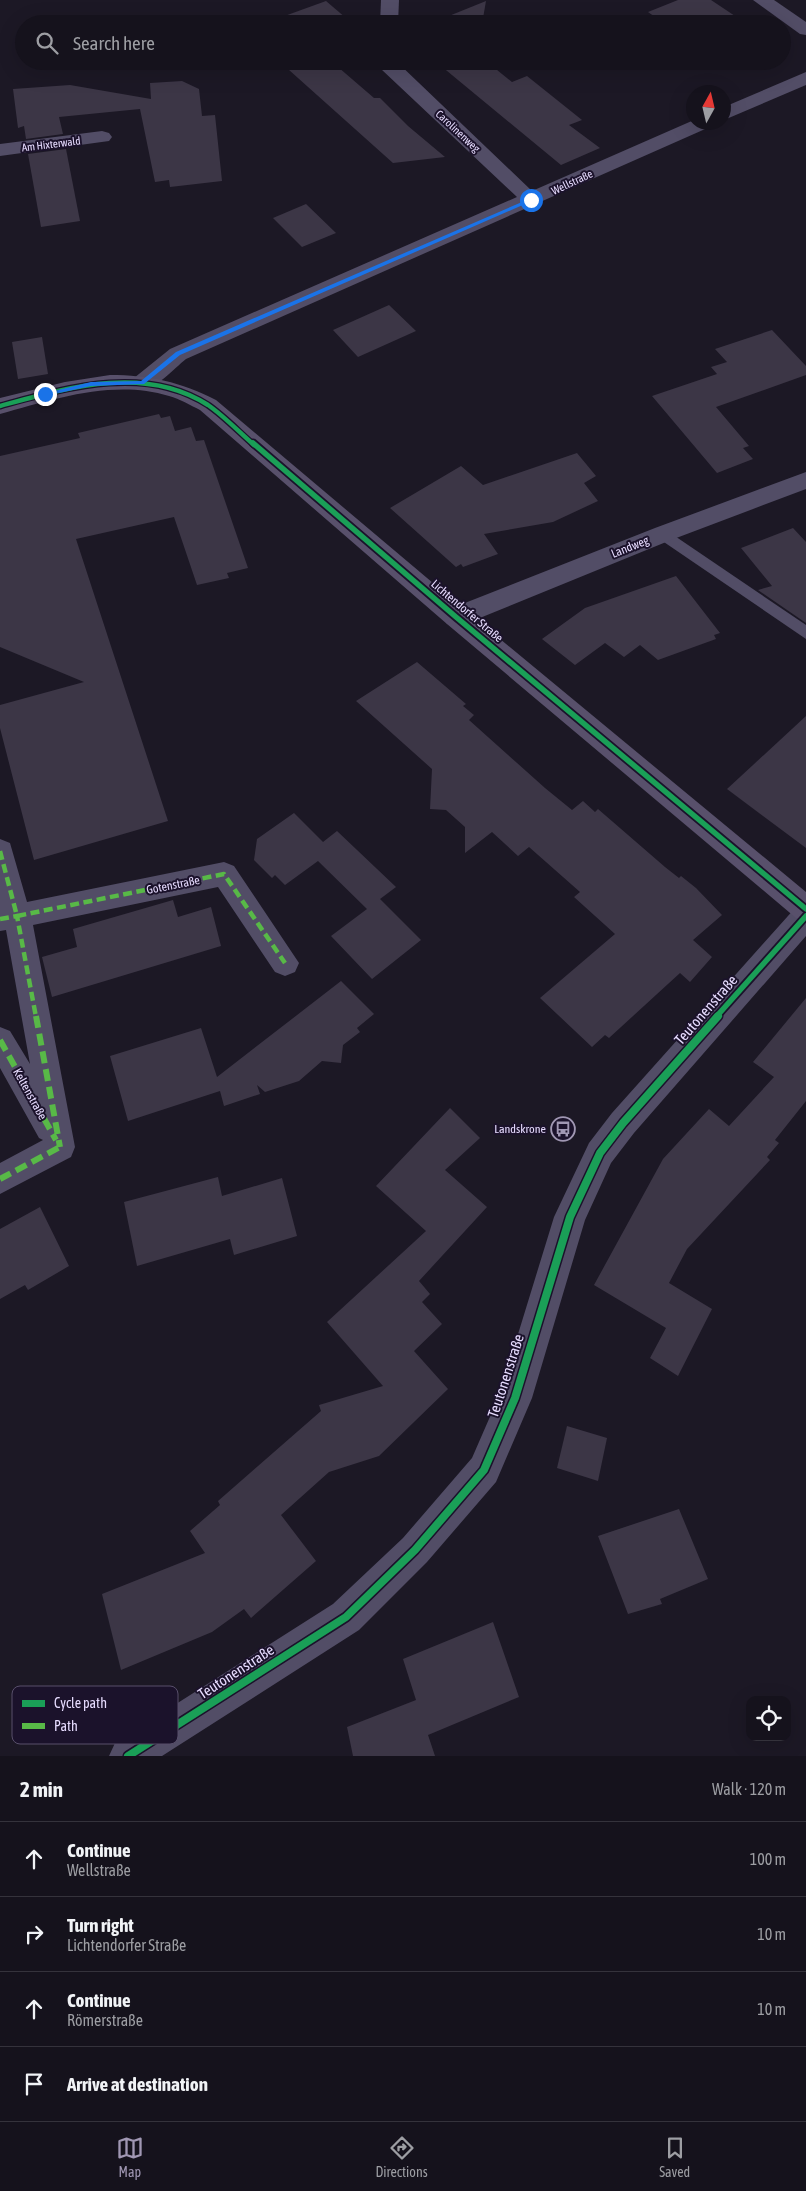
<!DOCTYPE html>
<meta charset="utf-8">
<style>
body{margin:0;font-family:"Asap Condensed",sans-serif;background:#1e1b25;color:#f1f3f6}
.controls{position:absolute;right:15px;bottom:15px;display:grid;overflow:hidden;border-radius:10px;box-shadow:0 5px 20px #0002}
.controls button{width:45px;height:45px;display:grid;place-items:center;padding:0;border:0;border-bottom:1px solid #34323b;background:#15121c;color:#f1f3f6;font:25px sans-serif}
.compass{position:absolute;left:686px;top:85px;width:45px;height:45px;border-radius:50%;background:#15121c;box-shadow:0 5px 20px #0002;rotate:8deg}
.stop{position:absolute;width:15px;height:15px;margin:-11px;border:4px solid #1a73e8;border-radius:50%;background:#fff}
.stop.end{background:#1a73e8;border-color:#fff;box-shadow:0 1px 5px #0008}
.list{margin:0;padding:0;list-style:none}
h2{display:flex;justify-content:space-between;align-items:center;height:65px;margin:0;padding:0 20px;font-size:21px}
h2 small{font-size:16px;font-weight:400;color:#9d9ea3}
.list li{display:grid;grid-template-columns:32px 1fr auto;gap:15px;align-items:center;box-sizing:border-box;height:75px;padding:0 20px;border-top:1px solid #34323b}
.list b{display:block;font-size:19px;white-space:nowrap}
.list p{margin:0;font-size:16px;white-space:nowrap;color:#9d9ea3}
.list em{font-size:16px;font-style:normal;color:#9d9ea3}
.icon{flex:none;width:28px;height:28px;fill:none;stroke:currentColor;stroke-width:2;stroke-linecap:round;stroke-linejoin:round}
.map{position:relative;flex:none;width:806px;height:1756px;overflow:hidden}
.search{position:absolute;background:#15121c;box-shadow:0 5px 20px #0002;left:15px;right:15px;top:15px;height:55px;display:flex;align-items:center;gap:12px;box-sizing:border-box;padding:0 18px;border-radius:28px;color:#9d9ea3;font-size:19px}
.sheet{height:365px;background:#15121c}
nav{display:flex;justify-content:space-around;align-items:center;box-sizing:border-box;height:70px;border-top:1px solid #34323b;background:#15121c;font-size:14px;color:#9d9ea3}
nav a{display:grid;justify-items:center;gap:2px}
nav .on{color:#a097b3}
.map>svg:first-child{display:block}
.building{fill:#3c3646}
.lines{fill:none;stroke-linecap:round;stroke-linejoin:round}
.lane{fill:#524d66;fill-rule:evenodd}
.street{fill:#524d66;fill-rule:evenodd}
.secondary{fill:#58506b;fill-rule:evenodd}
.quiet-far1{stroke:#58b947;stroke-width:4.5;stroke-dasharray:9 4.5;stroke-linecap:butt}
.quiet{stroke:#58b947;stroke-width:6;stroke-dasharray:12 6;stroke-linecap:butt}
.cycleway-far2-casing{stroke:#1b122b;stroke-width:7}
.cycleway-far1-casing{stroke:#1b122b;stroke-width:9}
.cycleway-casing{stroke:#1b122b;stroke-width:11}
.cycleway-far2{stroke:#1a9f57;stroke-width:4.5}
.cycleway-far1{stroke:#1a9f57;stroke-width:5.5}
.cycleway{stroke:#1a9f57;stroke-width:8}
.route{fill:#1a73e8}
.labels{text-anchor:middle;stroke-width:4;stroke-linejoin:round;paint-order:stroke}
.far-street-label{font-size:11px;fill:#e7dcff;stroke:#1b122b}
.street-label{font-size:12px;fill:#e7dcff;stroke:#1b122b}
.poi-label{font-size:12px;fill:#e7dcff;stroke:#1b122b;text-anchor:end}
.near-street-label{font-size:15px;fill:#e7dcff;stroke:#1b122b}
.key{fill:#1b122b;stroke:#584f6b;stroke-width:1}
.key-label{font-size:14px;fill:#e7dcff}
</style>
<div class="map">
<svg width="806" height="1756" viewBox="0 0 806 1756">
<rect width="100%" height="100%" fill="#1c1825"/>
<g class="building">
<path d="M678 0H711L747 24H665L648 12Z"/>
<path d="M326 1 353 24H270L268 22Z"/>
<path d="M486 1 482 24H429Z"/>
<path d="M279 61H331L374 98H380L408 126 445 157 393 163Z"/>
<path d="M435 61H486L512 82 527 76 582 120 569 125 600 148 561 165Z"/>
<path d="M182 81 199 89 202 116 215 115 222 181 170 187 169 180 155 182 140 109 59 117 63 134 26 139 24 126 18 128 13 89 70 85 151 99 150 83Z"/>
<path d="M66 149 80 221 41 227 28 154Z"/>
<path d="M306 204 336 233 302 247 273 218Z"/>
<path d="M389 305 416 331 358 357 333 330Z"/>
<path d="M772 330 806 366V375L716 407 749 446 743 448 753 459 717 473 652 396 717 374 711 367 727 362 715 349Z"/>
<path d="M42 337 48 374 18 379 12 342Z"/>
<path d="M159 414 161 418 170 416 175 431 191 427 196 441 204 440 248 568 227 573 229 578 197 585 174 517 76 539 168 821 34 860 0 728V705L84 682 0 647V456L80 438 78 433Z"/>
<path d="M577 453 596 476 584 483 598 501 553 522 484 534 498 554 463 567 461 564 456 567 390 508 461 466 483 485Z"/>
<path d="M793 528 806 542V623L758 590 772 586 741 548Z"/>
<path d="M676 576 720 633 714 635 716 639 658 660 640 645 624 657 605 643 575 665 542 639 585 608Z"/>
<path d="M417 662 466 704 463 706 474 715 469 720 545 788 572 810 583 801 595 812 598 809 665 867 679 878 681 876 696 888 722 915 693 940 712 957 690 982 680 973 609 1038 605 1035 592 1047 540 998 615 934 574 897 580 892 529 847 518 856 492 832 465 853V827L446 810 430 809 432 769 356 701Z"/>
<path d="M806 716V848L727 789Z"/>
<path d="M294 813 323 842 337 831 396 887 380 899 421 940 372 979 331 936 367 909 318 861 285 885 275 875 272 878 254 860 257 839Z"/>
<path d="M173 900 178 917 211 907 221 946 52 997 42 957 77 947 73 929Z"/>
<path d="M341 981 374 1014 357 1028 360 1032 343 1045 341 1063 322 1061 299 1081 265 1092 257 1085 260 1094 224 1106 220 1091 128 1121 110 1056 201 1028 217 1077Z"/>
<path d="M806 998V1101L775 1140 779 1143 767 1157 770 1160 687 1249 669 1283 712 1309 678 1376 650 1358 666 1328 594 1285 663 1159 709 1109 729 1126 774 1077 753 1062Z"/>
<path d="M450 1108 480 1138 445 1170 487 1207 419 1281 430 1294 422 1302 442 1324 414 1351 448 1389 379 1456 329 1472 281 1515 316 1561 251 1618 244 1609 212 1632 121 1670 102 1594 205 1553 190 1531 220 1505 218 1501 321 1411 319 1405 383 1386 327 1322 426 1231 376 1186Z"/>
<path d="M218 1177 222 1196 282 1178 297 1236 234 1255 230 1239 137 1266 124 1202Z"/>
<path d="M40 1207 69 1266 28 1290 25 1285 0 1299V1229Z"/>
<path d="M567 1426 607 1438 598 1481 557 1468Z"/>
<path d="M679 1509 708 1579 660 1599 662 1604 628 1614 598 1536Z"/>
<path d="M493 1622 519 1697 428 1735 435 1756H353L347 1727 416 1700 403 1659Z"/>
</g>
<g class="lines">
<path class="lane" d="M663 528 806 625V639L658 538 656 534 658 530Z"/>
<g class="street">
<path d="M381 0H399L398 24H380Z"/>
<path d="M753 0H774L806 22V35L800 34Z"/>
<path d="M378 61H396L532 191 694 120V122H714L712 126 186 359C172 370 153 394 134 388L131 383 134 378 170 349 517 197 381 69Z"/>
<path d="M806 72V85L724 120V107Z"/>
<path d="M102 131 109 133 112 137 109 141 0 156V144Z"/>
<path d="M806 472V489L671 540 465 624 456 626 447 624 444 617 447 610 655 528Z"/>
<path d="M0 839 10 843 27 902 224 862 234 866 299 963 295 972 285 976 275 972 218 887 33 925 75 1147 71 1157 0 1194V1163L43 1140 39 1138 0 1068V1027L10 1031 30 1064 6 930 0 931Z"/>
<path d="M806 904V936L634 1133 611 1163 585 1220 532 1398 496 1482 427 1562 359 1630 162 1756H109L115 1743 333 1604 403 1538 472 1458 499 1396 554 1217 589 1143 612 1113 796 907Z"/>
</g>
<path class="secondary" d="M110 375C149 375 181 382 216 400L465 610 806 892V921L796 918 447 624 200 410C190 405 180 399 169 396 114 379 54 399 0 414V398L65 382Z"/>
<g class="quiet-far1">
<path d="M0 851 17 916 224 874 285 963"/>
<path d="M0 919 17 916 36 1017"/>
</g>
<g class="quiet">
<path d="M36 1016 60 1147"/>
<path d="M0 1040 56 1140"/>
<path d="M0 1179 60 1147"/>
</g>
<g class="cycleway-far2-casing">
<path id="cycleway-far2" d="M0 406C66 388 144 364 208 405 224 416 239 432 254 445"/>
</g>
<g class="cycleway-far1-casing">
<g id="cycleway-far1">
<path d="M253 443 456 617 806 909"/>
<path d="M716 1017 806 916"/>
</g>
</g>
<g class="cycleway-casing">
<path id="cycleway" d="M128 1756 346 1617 415 1550 484 1470 515 1398 570 1217 600 1153 623 1123 718 1016"/>
</g>
<use href="#cycleway-far2" class="cycleway-far2"/>
<use href="#cycleway-far1" class="cycleway-far1"/>
<use href="#cycleway" class="cycleway"/>
</g>
<path class="route" d="M529 199 534 200 180 355 144 384 91 386 45 396 42 394 91 382 141 381 176 352Z"/>
<defs>
<g id="bus-ring" transform="scale(1.25)"><circle r="9.5" fill="#1b122b" stroke="#a097b3" stroke-width="1.5"/><path d="M-5-6H5V4H4V6H2V4H-2V6H-4V4H-5ZM-3.5-4V0h7V-4ZM-3.5 1.2v1.5H-2V1.2ZM2 1.2v1.5H3.5V1.2Z" fill="#a097b3"/></g>
</defs>
<g fill-rule="evenodd">
<use href="#bus-ring" x="563" y="1129"/>
</g>
<g class="labels">
<g class="far-street-label">
<text transform="translate(458 131) rotate(43)" y="4">Carolinenweg</text>
<text transform="translate(51 144) rotate(-7)" y="4">Am Hixterwald</text>
<text transform="translate(572 182) rotate(-25)" y="4">Wellstraße</text>
</g>
<g class="street-label">
<text transform="translate(630 547) rotate(-22)" y="4">Landweg</text>
<text transform="translate(467 611) rotate(40)" y="4">Lichtendorfer Straße</text>
<text transform="translate(173 885) rotate(-11)" y="4">Gotenstraße</text>
<text transform="translate(30 1094) rotate(61)" y="4">Keltenstraße</text>
</g>
<g class="poi-label">
<text x="546" y="1133">Landskrone</text>
</g>
<g class="near-street-label">
<text transform="translate(706 1010) rotate(-49)" y="5">Teutonenstraße</text>
<text transform="translate(506 1376) rotate(-72)" y="5">Teutonenstraße</text>
<text transform="translate(236 1672) rotate(-33)" y="5">Teutonenstraße</text>
</g>
</g>
<rect x="12" y="1686" width="166" height="58" rx="8" class="key"/>
<rect x="22" y="1700" width="23" height="7" fill="#1a9f57"/>
<rect x="22" y="1723" width="23" height="6" fill="#58b947"/>
<g class="key-label">
<text x="54" y="1708">Cycle path</text>
<text x="54" y="1731">Path</text>
</g>
</svg>
<div class="controls">
<button><svg class="icon" aria-label="locate" viewBox="0 0 24 24"><circle cx="12" cy="12" r="6"/><path d="M12 2v4M12 18v4M2 12h4M18 12h4"/></svg></button>
</div>
<svg class="compass" viewBox="-18 -18 36 36"><path d="M0-13l5 13h-10z" fill="#e53935"/><path d="M0 13l5-13h-10z" fill="#9d9ea3"/></svg>
<div class="stop" style="left:531px;top:200px"></div>
<div class="stop end" style="left:45px;top:394px"></div>
<div class="search"><svg class="icon" aria-label="search" viewBox="0 0 24 24"><circle cx="10" cy="10" r="6"/><path d="M15 15l6 6"/></svg>Search here</div>
</div>
<section class="sheet">
<h2>2 min<small>Walk · 120 m</small></h2>
<ul class="list">
<li><svg class="icon" aria-label="ahead" viewBox="0 0 24 24"><path d="M12 20V5M6 11l6-6 6 6"/></svg><div><b>Continue</b><p>Wellstraße</p></div><em>100 m</em></li>
<li><svg class="icon" aria-label="right" viewBox="0 0 24 24"><path d="M7 20v-9h11M14 6l5 5-5 5"/></svg><div><b>Turn right</b><p>Lichtendorfer Straße</p></div><em>10 m</em></li>
<li><svg class="icon" aria-label="ahead" viewBox="0 0 24 24"><path d="M12 20V5M6 11l6-6 6 6"/></svg><div><b>Continue</b><p>Römerstraße</p></div><em>10 m</em></li>
<li><svg class="icon" aria-label="arrive" viewBox="0 0 24 24"><path d="M6 21V4h12l-3 4 3 4H6"/></svg><div><b>Arrive at destination</b></div></li>
</ul>
</section>
<nav>
<a class="on"><svg class="icon" aria-label="map" viewBox="0 0 24 24"><path d="M3 6l6-2 6 2 6-2v14l-6 2-6-2-6 2zM9 4v14M15 6v14"/></svg>Map</a>
<a><svg class="icon" aria-label="directions" viewBox="0 0 24 24"><path d="M12 3l9 9-9 9-9-9zM9 14v-3h6M13 9l2 2-2 2"/></svg>Directions</a>
<a><svg class="icon" aria-label="saved" viewBox="0 0 24 24"><path d="M7 4h10v16l-5-4-5 4z"/></svg>Saved</a>
</nav>
